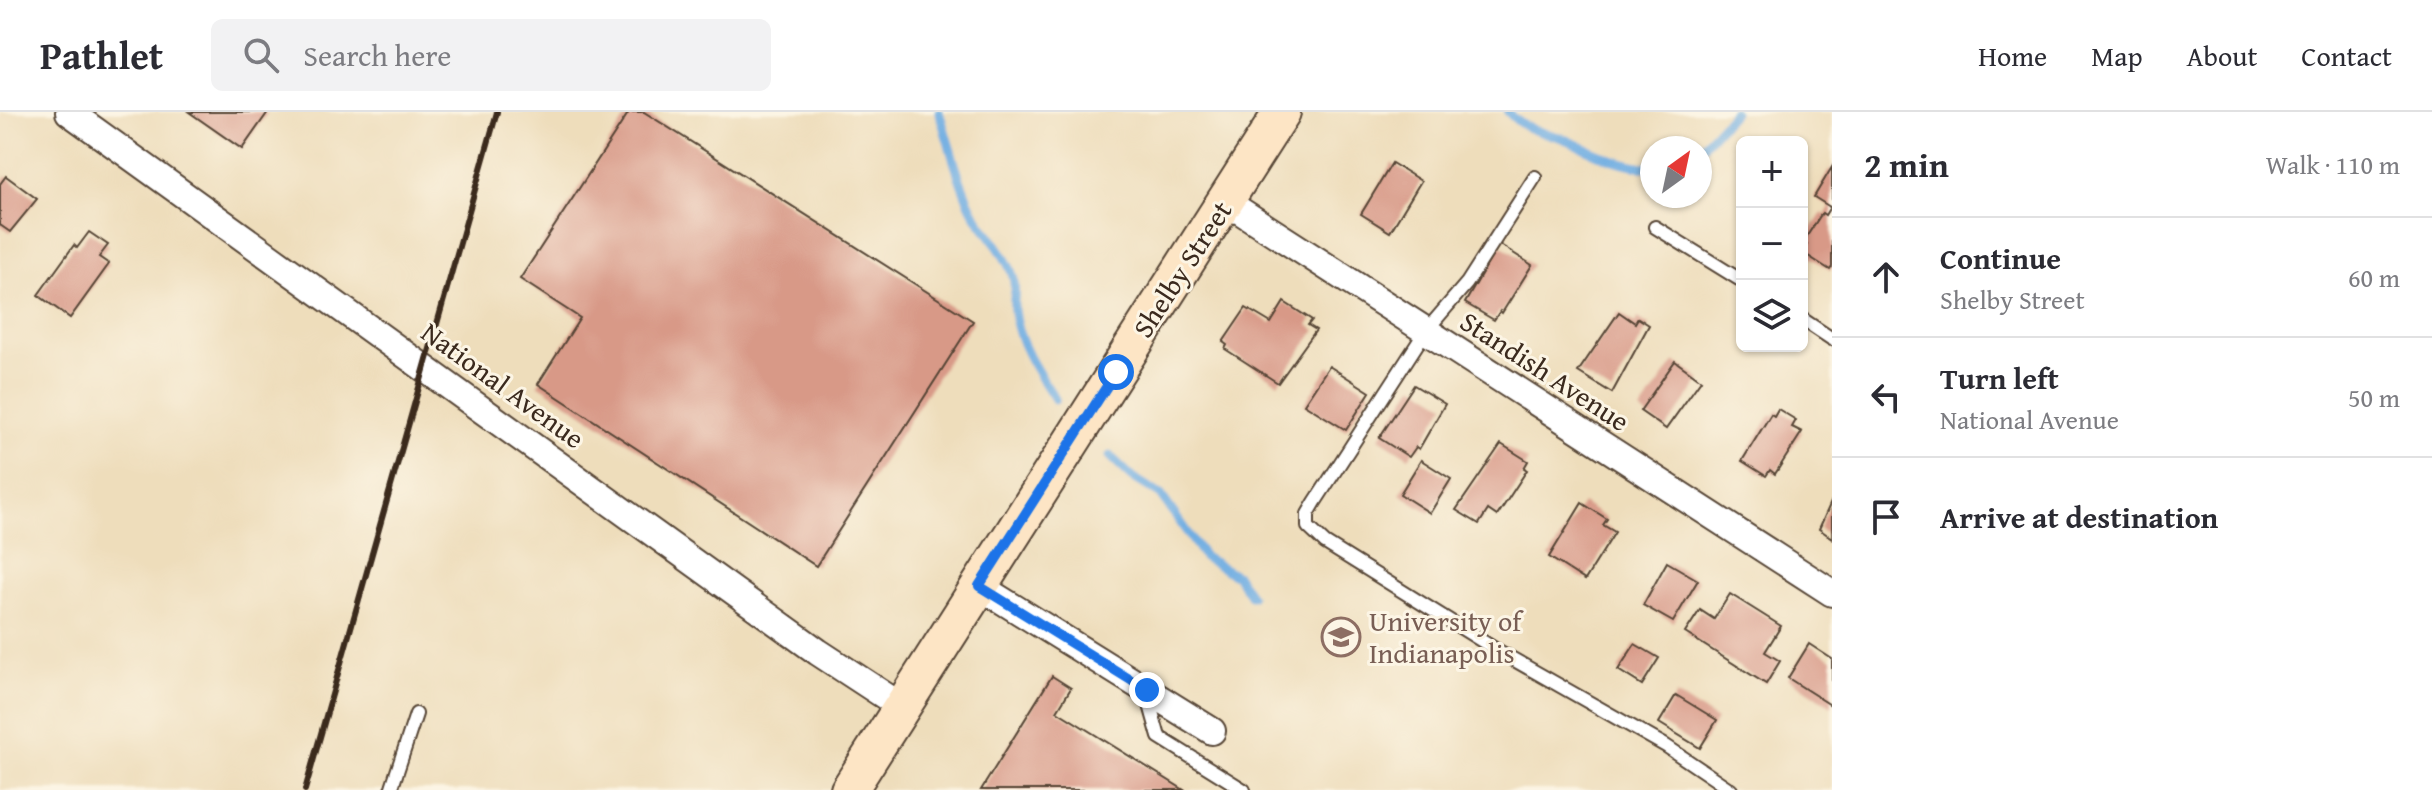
<!DOCTYPE html>
<meta charset="utf-8">
<style>
body{margin:0;font-family:"Gentium Book Plus",serif;background:#f2f2f3;color:#2b2b33}
.controls{position:absolute;right:24px;top:24px;display:grid;overflow:hidden;border-radius:12px;box-shadow:0 2px 6px #0004}
.controls button{width:72px;height:72px;display:grid;place-items:center;padding:0;border:0;border-bottom:2px solid #e1e1e2;background:#fff;color:#2b2b33;font:40px sans-serif}
.compass{position:absolute;left:1640px;top:24px;width:72px;height:72px;border-radius:50%;background:#fff;box-shadow:0 2px 6px #0004;rotate:33deg}
.stop{position:absolute;width:24px;height:24px;margin:-18px;border:6px solid #1a73e8;border-radius:50%;background:#fff}
.stop.end{background:#1a73e8;border-color:#fff;box-shadow:0 2px 8px #0008}
.list{margin:0;padding:0;list-style:none}
h2{display:flex;justify-content:space-between;align-items:center;height:104px;margin:0;padding:0 32px;font-size:34px}
h2 small{font-size:26px;font-weight:400;color:#7c7c81}
.list li{display:grid;grid-template-columns:52px 1fr auto;gap:24px;align-items:center;box-sizing:border-box;height:120px;padding:0 32px;border-top:2px solid #e1e1e2}
.list b{display:block;font-size:30px;white-space:nowrap}
.list p{margin:0;font-size:26px;white-space:nowrap;color:#7c7c81}
.list em{font-size:26px;font-style:normal;color:#7c7c81}
.icon{flex:none;width:44px;height:44px;fill:none;stroke:currentColor;stroke-width:2;stroke-linecap:round;stroke-linejoin:round}
.map{position:relative;flex:none;width:1832px;height:678px;overflow:hidden}
header{display:flex;align-items:center;gap:48px;box-sizing:border-box;height:112px;padding:0 40px;background:#fff;border-bottom:2px solid #e1e1e2}
header strong{font-size:38px}
nav{display:flex;gap:44px;margin-inline-start:auto;font-size:28px}
.search{width:560px;height:72px;background:#f2f2f3;display:flex;align-items:center;gap:20px;box-sizing:border-box;padding:0 28px;border-radius:12px;color:#7c7c81;font-size:30px}
main{display:flex}
aside{flex:1;background:#fff}
.map>svg:first-child{display:block}
.lines{fill:none;stroke-linecap:round;stroke-linejoin:round}
.stream{stroke:#70ade2;stroke-width:9}
.building{fill:#d89987}
.lane-casing{stroke:#564536;stroke-width:16}
.street-casing{stroke:#564536;stroke-width:30}
.secondary-casing{stroke:#564536;stroke-width:40}
.lane{stroke:#fff;stroke-width:12}
.street{stroke:#fff;stroke-width:26}
.secondary{stroke:#fde5c5;stroke-width:36}
.rail{stroke:#3b2a1e;stroke-width:6}
.route{stroke:#1a73e8;stroke-width:10}
.labels{text-anchor:middle;stroke-width:6;stroke-linejoin:round;paint-order:stroke}
.street-label{font-size:28px;fill:#3b2a1e;stroke:#fcf5e5}
.education-label{font-size:28px;fill:#785e54;stroke:#fcf5e5;text-anchor:start}
</style>
<header>
<strong>Pathlet</strong>
<div class="search"><svg class="icon" aria-label="search" viewBox="0 0 24 24"><circle cx="10" cy="10" r="6"/><path d="M15 15l6 6"/></svg>Search here</div>
<nav><a>Home</a><a>Map</a><a>About</a><a>Contact</a></nav>
</header>
<main>
<div class="map">
<svg width="1832" height="678" viewBox="0 0 1832 678">
<rect width="100%" height="100%" fill="#fcf5e5"/>
<filter id="ink" filterUnits="userSpaceOnUse"><feTurbulence type="fractalNoise" baseFrequency=".0125" numOctaves="2"/><feDisplacementMap in="SourceGraphic" scale="16" xChannelSelector="R" yChannelSelector="G"/><feConvolveMatrix kernelMatrix="1 2 1 2 8 2 1 2 1" color-interpolation-filters="sRGB"/></filter>
<filter id="wash" filterUnits="userSpaceOnUse"><feTurbulence type="fractalNoise" baseFrequency=".006" numOctaves="4" result="noise"/><feDisplacementMap in="SourceGraphic" scale="32" xChannelSelector="R" yChannelSelector="G"/><feGaussianBlur stdDeviation="1.8" result="paint"/><feColorMatrix in="noise" values="0 0 0 0 0 0 0 0 0 0 0 0 0 0 0 0 0 1.4 0 .05"/><feComposite in="paint" operator="in"/></filter>
<g filter="url(#wash)">
<rect width="100%" height="100%" fill="#edb"/>
<g class="lines">
<g class="stream">
<path d="M939 0C949 29 962 86 980 110 991 124 1005 143 1012 161 1017 174 1013 185 1014 198 1017 230 1038 261 1055 287"/>
<path d="M1508 0C1531 24 1542 17 1569 29 1600 43 1617 52 1652 56"/>
<path d="M1700 37 1734 0"/>
<path d="M1110 344 1132 365 1161 383 1204 445 1237 464 1251 484"/>
</g>
</g>
<g id="blocks">
<g class="building">
<path d="M189 0H268L242 37Z"/>
<path d="M629 0H644L973 209 816 454 538 272 580 206 520 167Z"/>
<path d="M1392 51 1421 69 1390 120 1361 102Z"/>
<path d="M1832 55V155L1830 158 1802 140 1807 133 1803 130 1822 101 1825 103 1830 95 1814 85Z"/>
<path d="M6 64 37 87 10 120 0 113V72Z"/>
<path d="M89 120 108 133 99 145 109 152 70 206 38 183 74 133 77 136Z"/>
<path d="M1499 132 1532 153 1502 201 1500 199 1494 208 1465 191Z"/>
<path d="M1284 190 1312 208 1308 213 1316 218 1278 271 1225 237 1227 233 1223 230 1246 196 1271 211Z"/>
<path d="M1619 200 1635 211 1638 206 1649 213 1612 281 1578 260Z"/>
<path d="M1675 249 1701 268 1666 317 1640 299Z"/>
<path d="M1329 254 1370 280 1346 318 1304 292Z"/>
<path d="M1414 273 1445 292 1419 337 1416 335 1409 345 1379 326Z"/>
<path d="M1778 297 1796 308 1792 315 1802 320 1775 362 1770 358 1766 364 1742 349 1771 302 1774 304Z"/>
<path d="M1501 332 1528 349 1524 356 1527 358 1497 404 1488 398 1479 412 1456 398Z"/>
<path d="M1421 348 1451 367 1430 401 1400 382Z"/>
<path d="M1832 388V426L1819 417Z"/>
<path d="M1582 391 1607 407 1603 413 1615 420 1585 468 1549 445Z"/>
<path d="M1667 450 1698 468 1673 510 1643 493Z"/>
<path d="M1730 482 1781 514 1765 540 1780 549 1766 572 1685 521 1700 498 1714 507Z"/>
<path d="M1635 532 1659 546 1642 573 1618 558Z"/>
<path d="M1809 532 1832 547V594L1788 566Z"/>
<path d="M1052 564 1071 576 1057 599 1184 678H981Z"/>
<path d="M1676 583 1717 608 1700 636 1659 611Z"/>
</g>
</g>
</g>
<g filter="url(#ink)">
<use href="#blocks" fill-opacity="0" stroke="#564536" stroke-width="2"/>
<g class="lines">
<g class="lane-casing">
<g id="lane">
<path d="M1535 65 1467 171 1425 220 1315 390 1308 402V415L1325 431 1495 537 1666 634 1731 678"/>
<path d="M1655 115 1742 169"/>
<path d="M1802 207 1832 227"/>
<path d="M1147 582 1159 625 1244 678"/>
<path d="M391 678 416 602"/>
</g>
</g>
<g class="street-casing">
<g id="street">
<path d="M69 0 818 540 902 595"/>
<path d="M1225 89 1832 481"/>
<path d="M979 474 1212 619"/>
</g>
</g>
<g class="secondary-casing">
<path id="secondary" d="M849 678 1282 0"/>
</g>
<use href="#lane" class="lane"/>
<use href="#street" class="street"/>
<use href="#secondary" class="secondary"/>
<path class="rail" d="M305 678 497 0"/>
</g>
</g>
<g class="lines" filter="url(#ink)">
<path class="route" d="M1116 260 979 474 1147 578"/>
</g>
<defs>
<g id="university-ring" transform="scale(2)"><circle r="9.5" fill="#fcf5e5" stroke="#8d6e63" stroke-width="1.5"/><path d="M0-5L7-2L0 1L-7-2ZM-4 1L0 2.5L4 1V4Q0 6-4 4Z" fill="#8d6e63"/></g>
</defs>
<g fill-rule="evenodd">
<use href="#university-ring" x="1341" y="525"/>
</g>
<g class="labels">
<g class="street-label">
<text transform="translate(1182 157) rotate(-57)" y="10">Shelby Street</text>
<text transform="translate(1545 259) rotate(33)" y="10">Standish Avenue</text>
<text transform="translate(503 273) rotate(36)" y="10">National Avenue</text>
</g>
<g class="education-label">
<text x="1369" y="519">University of<tspan x="1369" dy="32">Indianapolis</tspan></text>
</g>
</g>
</svg>
<div class="controls">
<button>+</button>
<button>−</button>
<button><svg class="icon" aria-label="layers" viewBox="0 0 24 24"><path d="M12 4l9 5-9 5-9-5zM3 14l9 5 9-5"/></svg></button>
</div>
<svg class="compass" viewBox="-18 -18 36 36"><path d="M0-13l5 13h-10z" fill="#e53935"/><path d="M0 13l5-13h-10z" fill="#7c7c81"/></svg>
<div class="stop" style="left:1116px;top:260px"></div>
<div class="stop end" style="left:1147px;top:578px"></div>
</div>
<aside>
<h2>2 min<small>Walk · 110 m</small></h2>
<ul class="list">
<li><svg class="icon" aria-label="ahead" viewBox="0 0 24 24"><path d="M12 20V5M6 11l6-6 6 6"/></svg><div><b>Continue</b><p>Shelby Street</p></div><em>60 m</em></li>
<li><svg class="icon" aria-label="left" viewBox="0 0 24 24"><path d="M17 20v-9H6M10 6l-5 5 5 5"/></svg><div><b>Turn left</b><p>National Avenue</p></div><em>50 m</em></li>
<li><svg class="icon" aria-label="arrive" viewBox="0 0 24 24"><path d="M6 21V4h12l-3 4 3 4H6"/></svg><div><b>Arrive at destination</b></div></li>
</ul>
</aside>
</main>
